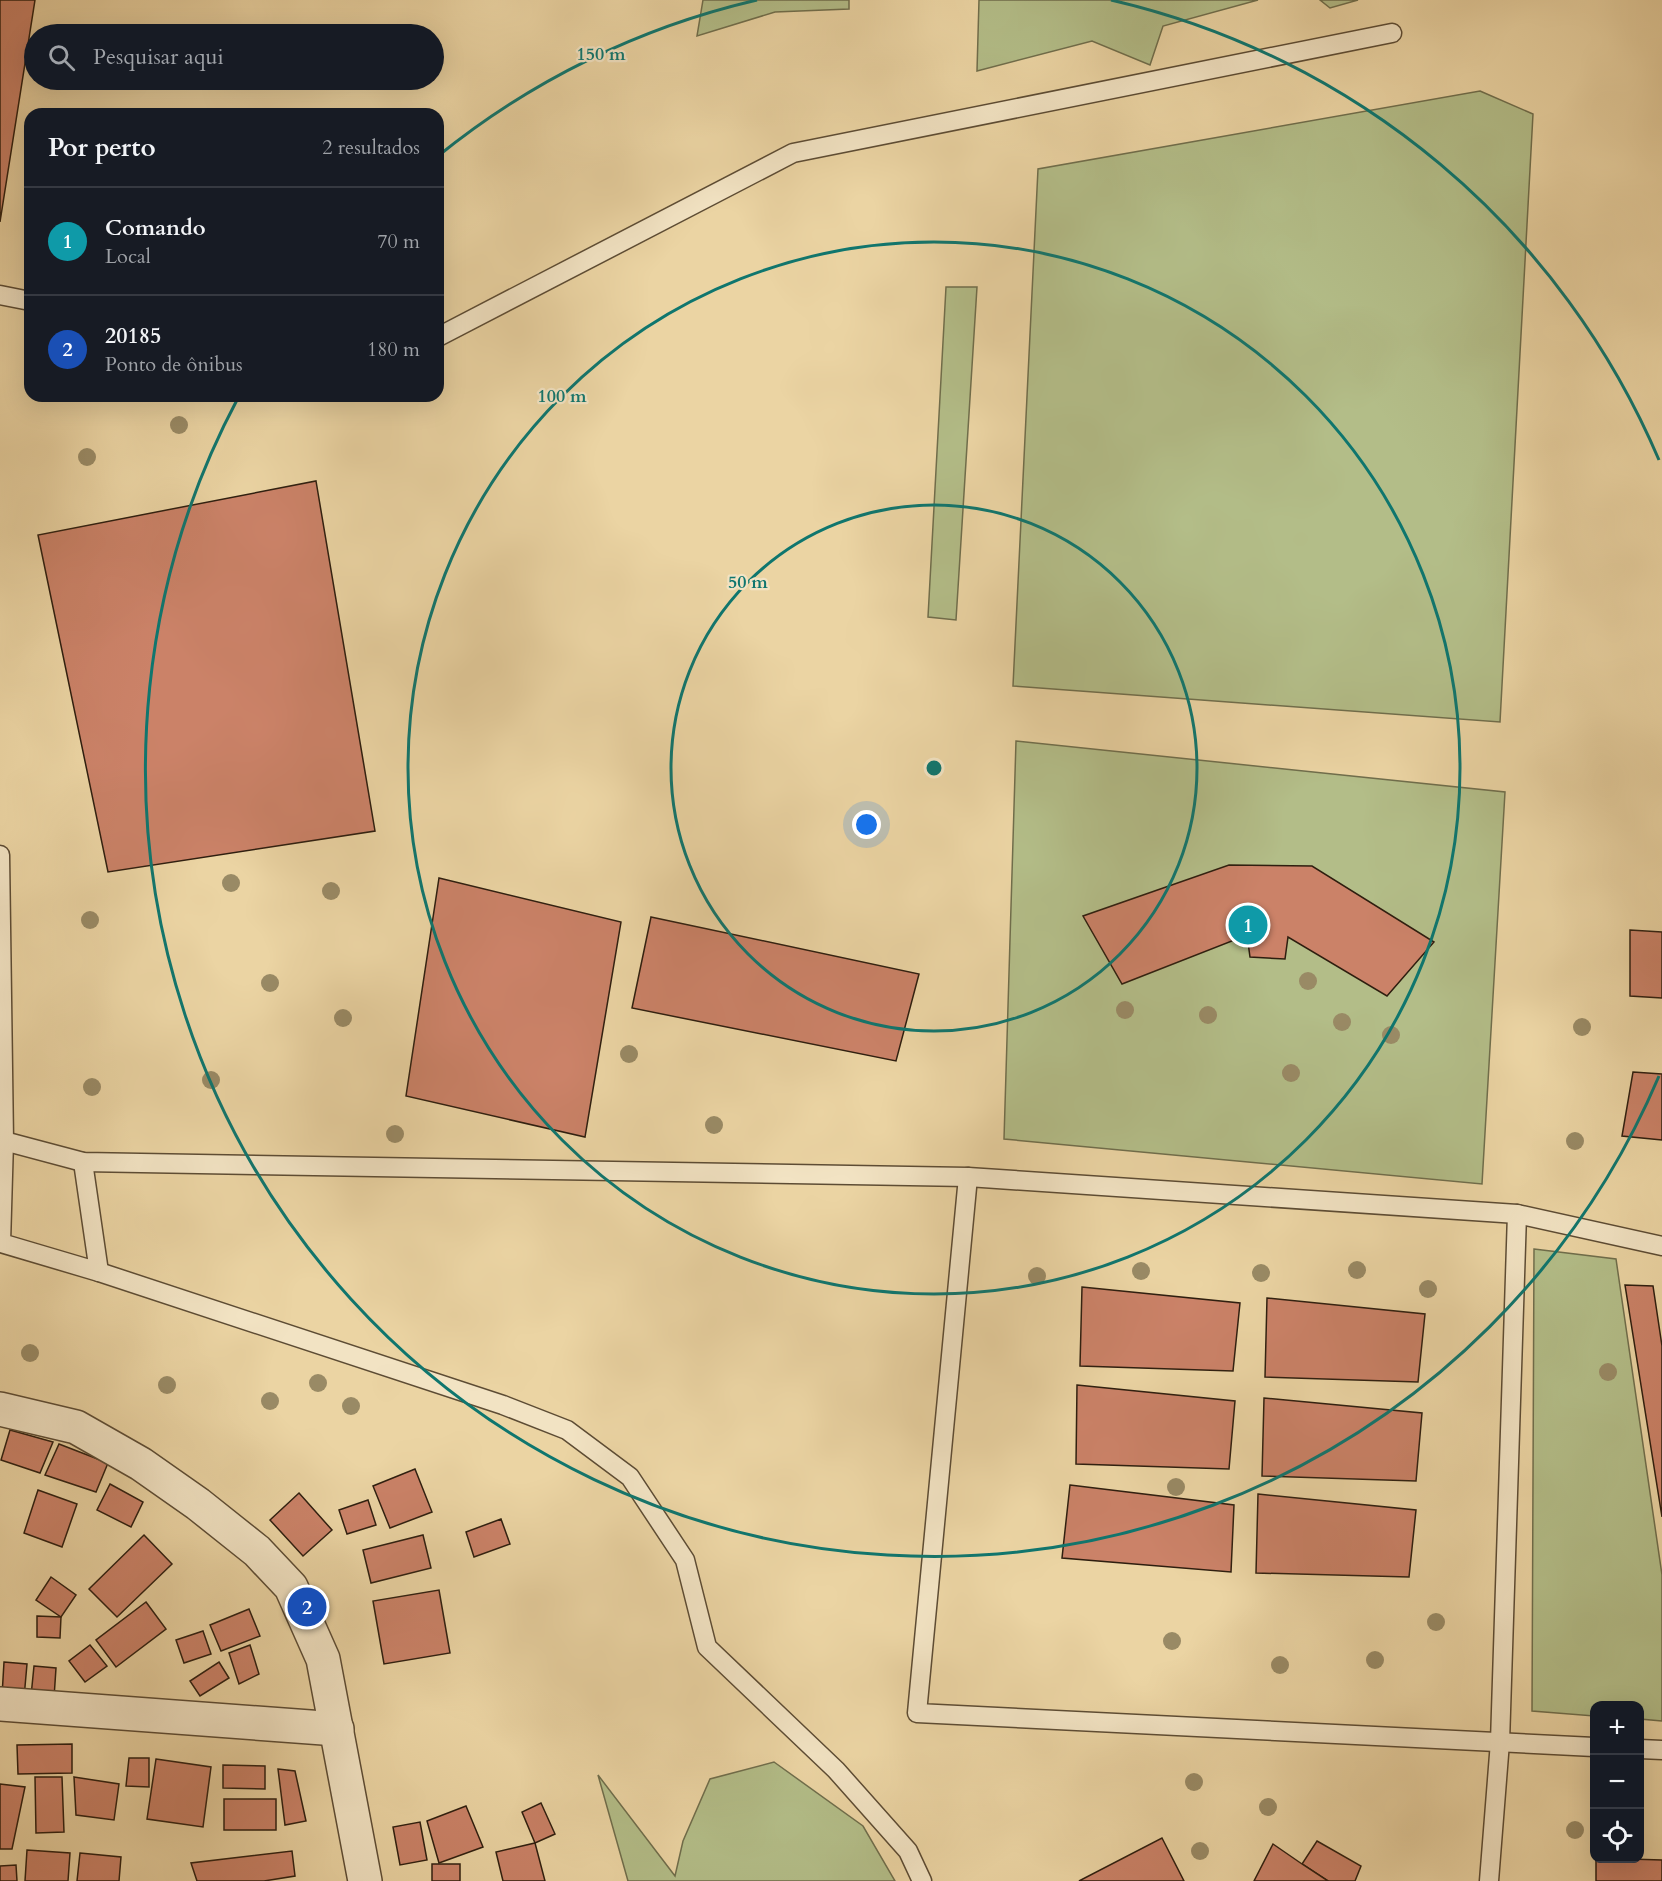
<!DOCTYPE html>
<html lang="pt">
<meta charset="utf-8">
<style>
body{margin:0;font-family:Cardo,serif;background:#242831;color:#f1f3f6}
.controls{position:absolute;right:18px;bottom:18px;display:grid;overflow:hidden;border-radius:12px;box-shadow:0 6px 24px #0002}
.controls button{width:54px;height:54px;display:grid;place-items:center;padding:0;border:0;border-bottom:2px solid #363941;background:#171b24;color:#f1f3f6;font:30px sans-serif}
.you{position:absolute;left:867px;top:825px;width:21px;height:21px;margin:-15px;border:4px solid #fff;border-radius:50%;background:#1a73e8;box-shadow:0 0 0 9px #1a73e833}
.badge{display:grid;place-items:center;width:39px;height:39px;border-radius:50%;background:#c59692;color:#fff;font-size:20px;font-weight:700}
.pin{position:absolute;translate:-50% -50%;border:3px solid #fff;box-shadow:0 2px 6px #0006}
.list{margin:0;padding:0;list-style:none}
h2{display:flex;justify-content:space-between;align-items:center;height:78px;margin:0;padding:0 24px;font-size:26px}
h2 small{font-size:20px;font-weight:400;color:#9ea1a6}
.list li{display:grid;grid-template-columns:39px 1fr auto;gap:18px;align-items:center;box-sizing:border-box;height:108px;padding:0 24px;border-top:2px solid #363941}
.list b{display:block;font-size:22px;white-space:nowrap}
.list p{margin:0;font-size:20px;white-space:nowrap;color:#9ea1a6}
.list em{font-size:20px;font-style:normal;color:#9ea1a6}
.icon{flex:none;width:33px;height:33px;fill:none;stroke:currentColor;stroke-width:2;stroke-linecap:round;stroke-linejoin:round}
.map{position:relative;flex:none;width:1662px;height:1881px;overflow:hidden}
.search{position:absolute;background:#171b24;box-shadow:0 6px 24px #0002;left:24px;top:24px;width:420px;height:66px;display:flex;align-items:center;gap:15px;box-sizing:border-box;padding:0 21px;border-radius:33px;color:#9ea1a6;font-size:22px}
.panel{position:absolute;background:#171b24;box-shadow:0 6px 24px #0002;left:24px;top:108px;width:420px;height:294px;border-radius:18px}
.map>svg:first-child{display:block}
.green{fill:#b3bd88;stroke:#706e4c;stroke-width:1.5}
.building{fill:#cb8268;stroke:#2e1e0f;stroke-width:1.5}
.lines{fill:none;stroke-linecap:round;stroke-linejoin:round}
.service-casing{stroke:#5d4c34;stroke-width:21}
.minor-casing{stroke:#5d4c34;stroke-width:36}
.service{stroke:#f2e3c3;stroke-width:18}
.minor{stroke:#f2e3c3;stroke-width:33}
.tree{fill:#998a65}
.ring{fill:none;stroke:#0f766e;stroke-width:3}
.centre{fill:#0f766e;stroke:#f2e3c3;stroke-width:3}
.ring-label{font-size:18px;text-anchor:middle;font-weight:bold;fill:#0f766e;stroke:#f2e3c3;stroke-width:4.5;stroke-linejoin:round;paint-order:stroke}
</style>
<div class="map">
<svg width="1662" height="1881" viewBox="0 0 1662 1881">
<rect width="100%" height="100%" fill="#ebd4a3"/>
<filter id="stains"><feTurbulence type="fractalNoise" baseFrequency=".00333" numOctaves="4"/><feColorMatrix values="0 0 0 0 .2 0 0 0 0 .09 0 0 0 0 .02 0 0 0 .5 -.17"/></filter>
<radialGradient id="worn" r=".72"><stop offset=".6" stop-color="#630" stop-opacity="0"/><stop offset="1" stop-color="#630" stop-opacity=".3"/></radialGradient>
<g class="green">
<path d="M703 0H849V9L775 12 697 36Z"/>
<path d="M979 0H1258L1163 26 1150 65 1092 41 977 71Z"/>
<path d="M1320 0H1358L1330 8Z"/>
<path d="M1480 91 1533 114 1500 722 1013 686 1038 169Z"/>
<path d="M946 287H977L956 620 928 617Z"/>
<path d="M1016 741 1505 792 1482 1184 1004 1139Z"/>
<path d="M1534 1249 1616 1259 1662 1575V1721L1640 1719V1706H1594V1716L1532 1711Z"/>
<path d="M774 1762 863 1826 895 1881H628L598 1775 675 1876 683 1841 710 1779Z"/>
</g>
<g class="building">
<path d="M0 0H35L0 222Z"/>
<path d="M147 110 168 114H146Z"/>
<path d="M316 481 375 831 108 872 38 535Z"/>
<path d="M1229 865 1312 866 1434 942 1387 996 1288 937 1285 959 1250 957 1247 935 1122 984 1083 916Z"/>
<path d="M439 878 621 922 585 1137 406 1096Z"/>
<path d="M651 917 919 974 896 1061 632 1008Z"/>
<path d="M1630 930 1662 932V998L1630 996Z"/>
<path d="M1633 1072 1662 1074V1140L1622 1136Z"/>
<path d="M1625 1285 1653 1286 1662 1346V1517Z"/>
<path d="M1082 1287 1240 1303 1233 1371 1080 1366Z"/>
<path d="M1267 1298 1425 1314 1418 1382 1265 1377Z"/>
<path d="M1077 1385 1235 1401 1229 1469 1076 1464Z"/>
<path d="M1264 1398 1422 1413 1416 1481 1262 1476Z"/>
<path d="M10 1430 53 1442 40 1473 1 1460Z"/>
<path d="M59 1444 108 1463 96 1492 45 1475Z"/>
<path d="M415 1469 432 1512 390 1528 373 1486Z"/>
<path d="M110 1484 143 1502 131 1527 97 1510Z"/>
<path d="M1070 1485 1234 1505 1231 1572 1062 1558Z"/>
<path d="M38 1490 77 1504 62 1547 24 1533Z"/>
<path d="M299 1493 332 1530 303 1556 270 1520Z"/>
<path d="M1258 1494 1416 1510 1409 1577 1256 1573Z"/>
<path d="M368 1500 376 1525 347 1534 339 1510Z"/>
<path d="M501 1519 510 1544 474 1557 466 1532Z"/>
<path d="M144 1535 172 1564 117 1617 89 1589Z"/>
<path d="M423 1535 431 1568 371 1583 363 1550Z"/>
<path d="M51 1577 76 1595 61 1617 36 1600Z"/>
<path d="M439 1590 450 1653 384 1664 373 1601Z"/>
<path d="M146 1602 166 1629 116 1667 96 1640Z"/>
<path d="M249 1609 260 1636 221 1651 210 1625Z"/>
<path d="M37 1616 61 1617 60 1638 37 1637Z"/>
<path d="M203 1631 211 1654 184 1663 176 1640Z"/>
<path d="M90 1645 107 1666 85 1682 69 1661Z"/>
<path d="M250 1645 259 1674 239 1684 229 1653Z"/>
<path d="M4 1662 27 1664 24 1698 2 1696Z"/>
<path d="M219 1662 229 1678 200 1696 190 1681Z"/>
<path d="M34 1666 56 1668 54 1698 31 1696Z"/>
<path d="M72 1744V1773L18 1774 17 1745Z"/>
<path d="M129 1758H149V1787L126 1786Z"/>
<path d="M156 1759 211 1767 203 1827 147 1819Z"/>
<path d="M223 1765 265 1766V1789L223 1788Z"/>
<path d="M278 1769 295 1771 306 1821 285 1825Z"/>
<path d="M35 1777H62L64 1832 36 1833Z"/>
<path d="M74 1777 119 1784 114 1820 76 1815Z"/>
<path d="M0 1784 25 1787 12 1849H0Z"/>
<rect x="224" y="1799" width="52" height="31"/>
<path d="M541 1803 555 1834 535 1843 522 1812Z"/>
<path d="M466 1806 483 1847 439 1863 427 1821Z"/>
<path d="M420 1822 427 1860 400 1865 393 1827Z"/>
<path d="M1162 1838 1184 1881H1079Z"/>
<path d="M1317 1841 1361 1866 1355 1881H1328L1302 1864Z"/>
<path d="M535 1843 545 1881H503L496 1852Z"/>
<path d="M1273 1844 1302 1864 1328 1881H1254Z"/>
<path d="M27 1850 70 1853 68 1881H25Z"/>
<path d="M292 1851 295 1876 264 1881H197L191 1863Z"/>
<path d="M80 1853 121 1857 119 1881H77Z"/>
<path d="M1596 1858 1662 1860V1881H1596Z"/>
<rect x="432" y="1864" width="28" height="17"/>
<path d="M16 1865 17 1881H0V1866Z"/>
</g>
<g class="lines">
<g class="service-casing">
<g id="service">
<path d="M0 295 30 301"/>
<path d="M438 337 793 153 1392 33"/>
<path d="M0 855 4 1141 1 1243 99 1272 83 1162"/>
<path d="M0 1140 83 1162 968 1177 1517 1214 1662 1246"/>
<path d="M968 1177 917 1713 1594 1747"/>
<path d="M99 1272 503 1405 567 1430 630 1477 685 1560 707 1647 836 1770 908 1851 922 1881"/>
<path d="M1640 1749 1662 1750"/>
<path d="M1489 1881 1500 1742 1517 1214"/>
</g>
</g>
<g class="minor-casing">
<g id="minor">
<path d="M0 1409 76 1427 141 1464 198 1504 257 1551 291 1587 323 1659 365 1881"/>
<path d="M0 1704 337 1729"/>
</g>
</g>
<use href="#service" class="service"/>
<use href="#minor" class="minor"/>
</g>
<g class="tree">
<circle cx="179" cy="425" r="9"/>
<circle cx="87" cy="457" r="9"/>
<circle cx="231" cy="883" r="9"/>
<circle cx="331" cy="891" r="9"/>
<circle cx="90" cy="920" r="9"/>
<circle cx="1308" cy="981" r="9"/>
<circle cx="270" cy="983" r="9"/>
<circle cx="1125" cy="1010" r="9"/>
<circle cx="1208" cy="1015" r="9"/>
<circle cx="343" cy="1018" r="9"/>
<circle cx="1342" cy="1022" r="9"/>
<circle cx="1582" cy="1027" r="9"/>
<circle cx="1391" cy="1035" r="9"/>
<circle cx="629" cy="1054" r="9"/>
<circle cx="1291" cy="1073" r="9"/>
<circle cx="211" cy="1080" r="9"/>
<circle cx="92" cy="1087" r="9"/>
<circle cx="714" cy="1125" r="9"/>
<circle cx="395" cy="1134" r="9"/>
<circle cx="1575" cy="1141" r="9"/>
<circle cx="1357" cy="1270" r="9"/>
<circle cx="1141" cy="1271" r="9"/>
<circle cx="1261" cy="1273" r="9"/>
<circle cx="1037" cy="1276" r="9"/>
<circle cx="1428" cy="1289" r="9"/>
<circle cx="30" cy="1353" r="9"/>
<circle cx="1608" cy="1372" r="9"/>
<circle cx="318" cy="1383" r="9"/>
<circle cx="167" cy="1385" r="9"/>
<circle cx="270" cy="1401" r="9"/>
<circle cx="351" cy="1406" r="9"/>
<circle cx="1176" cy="1487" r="9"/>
<circle cx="1436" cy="1622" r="9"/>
<circle cx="1172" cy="1641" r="9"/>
<circle cx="1375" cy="1660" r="9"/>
<circle cx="1280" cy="1665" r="9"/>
<circle cx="1194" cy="1782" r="9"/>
<circle cx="1268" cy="1807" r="9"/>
<circle cx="1575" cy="1830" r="9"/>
<circle cx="1200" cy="1851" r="9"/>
</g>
<g class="ring">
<circle cx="934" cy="768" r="263"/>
<circle cx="934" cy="768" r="526"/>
<path d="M1659 1076A788 788 0 1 1 238 398M438 156A788 788 0 0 1 757 0M1111 0A788 788 0 0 1 1659 460"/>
</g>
<circle cx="934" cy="768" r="9" class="centre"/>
<g class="ring-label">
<text x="601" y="60">150 m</text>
<text x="562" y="402">100 m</text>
<text x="748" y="588">50 m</text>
</g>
<rect width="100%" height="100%" filter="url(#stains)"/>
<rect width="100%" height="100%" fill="url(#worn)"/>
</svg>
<div class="controls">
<button>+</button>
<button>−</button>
<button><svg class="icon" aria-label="locate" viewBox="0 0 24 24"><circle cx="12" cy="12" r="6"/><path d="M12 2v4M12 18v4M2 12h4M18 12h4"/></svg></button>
</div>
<div class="you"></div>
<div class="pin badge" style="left:1248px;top:925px;background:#0f9aa8">1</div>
<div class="pin badge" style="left:307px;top:1607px;background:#1a4fb4">2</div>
<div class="search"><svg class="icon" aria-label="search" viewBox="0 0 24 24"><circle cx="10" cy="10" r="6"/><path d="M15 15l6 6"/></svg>Pesquisar aqui</div>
<section class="panel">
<h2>Por perto<small>2 resultados</small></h2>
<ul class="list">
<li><span class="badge" style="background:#0f9aa8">1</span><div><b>Comando</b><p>Local</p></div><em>70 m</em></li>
<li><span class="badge" style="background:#1a4fb4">2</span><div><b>20185</b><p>Ponto de ônibus</p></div><em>180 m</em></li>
</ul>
</section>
</div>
